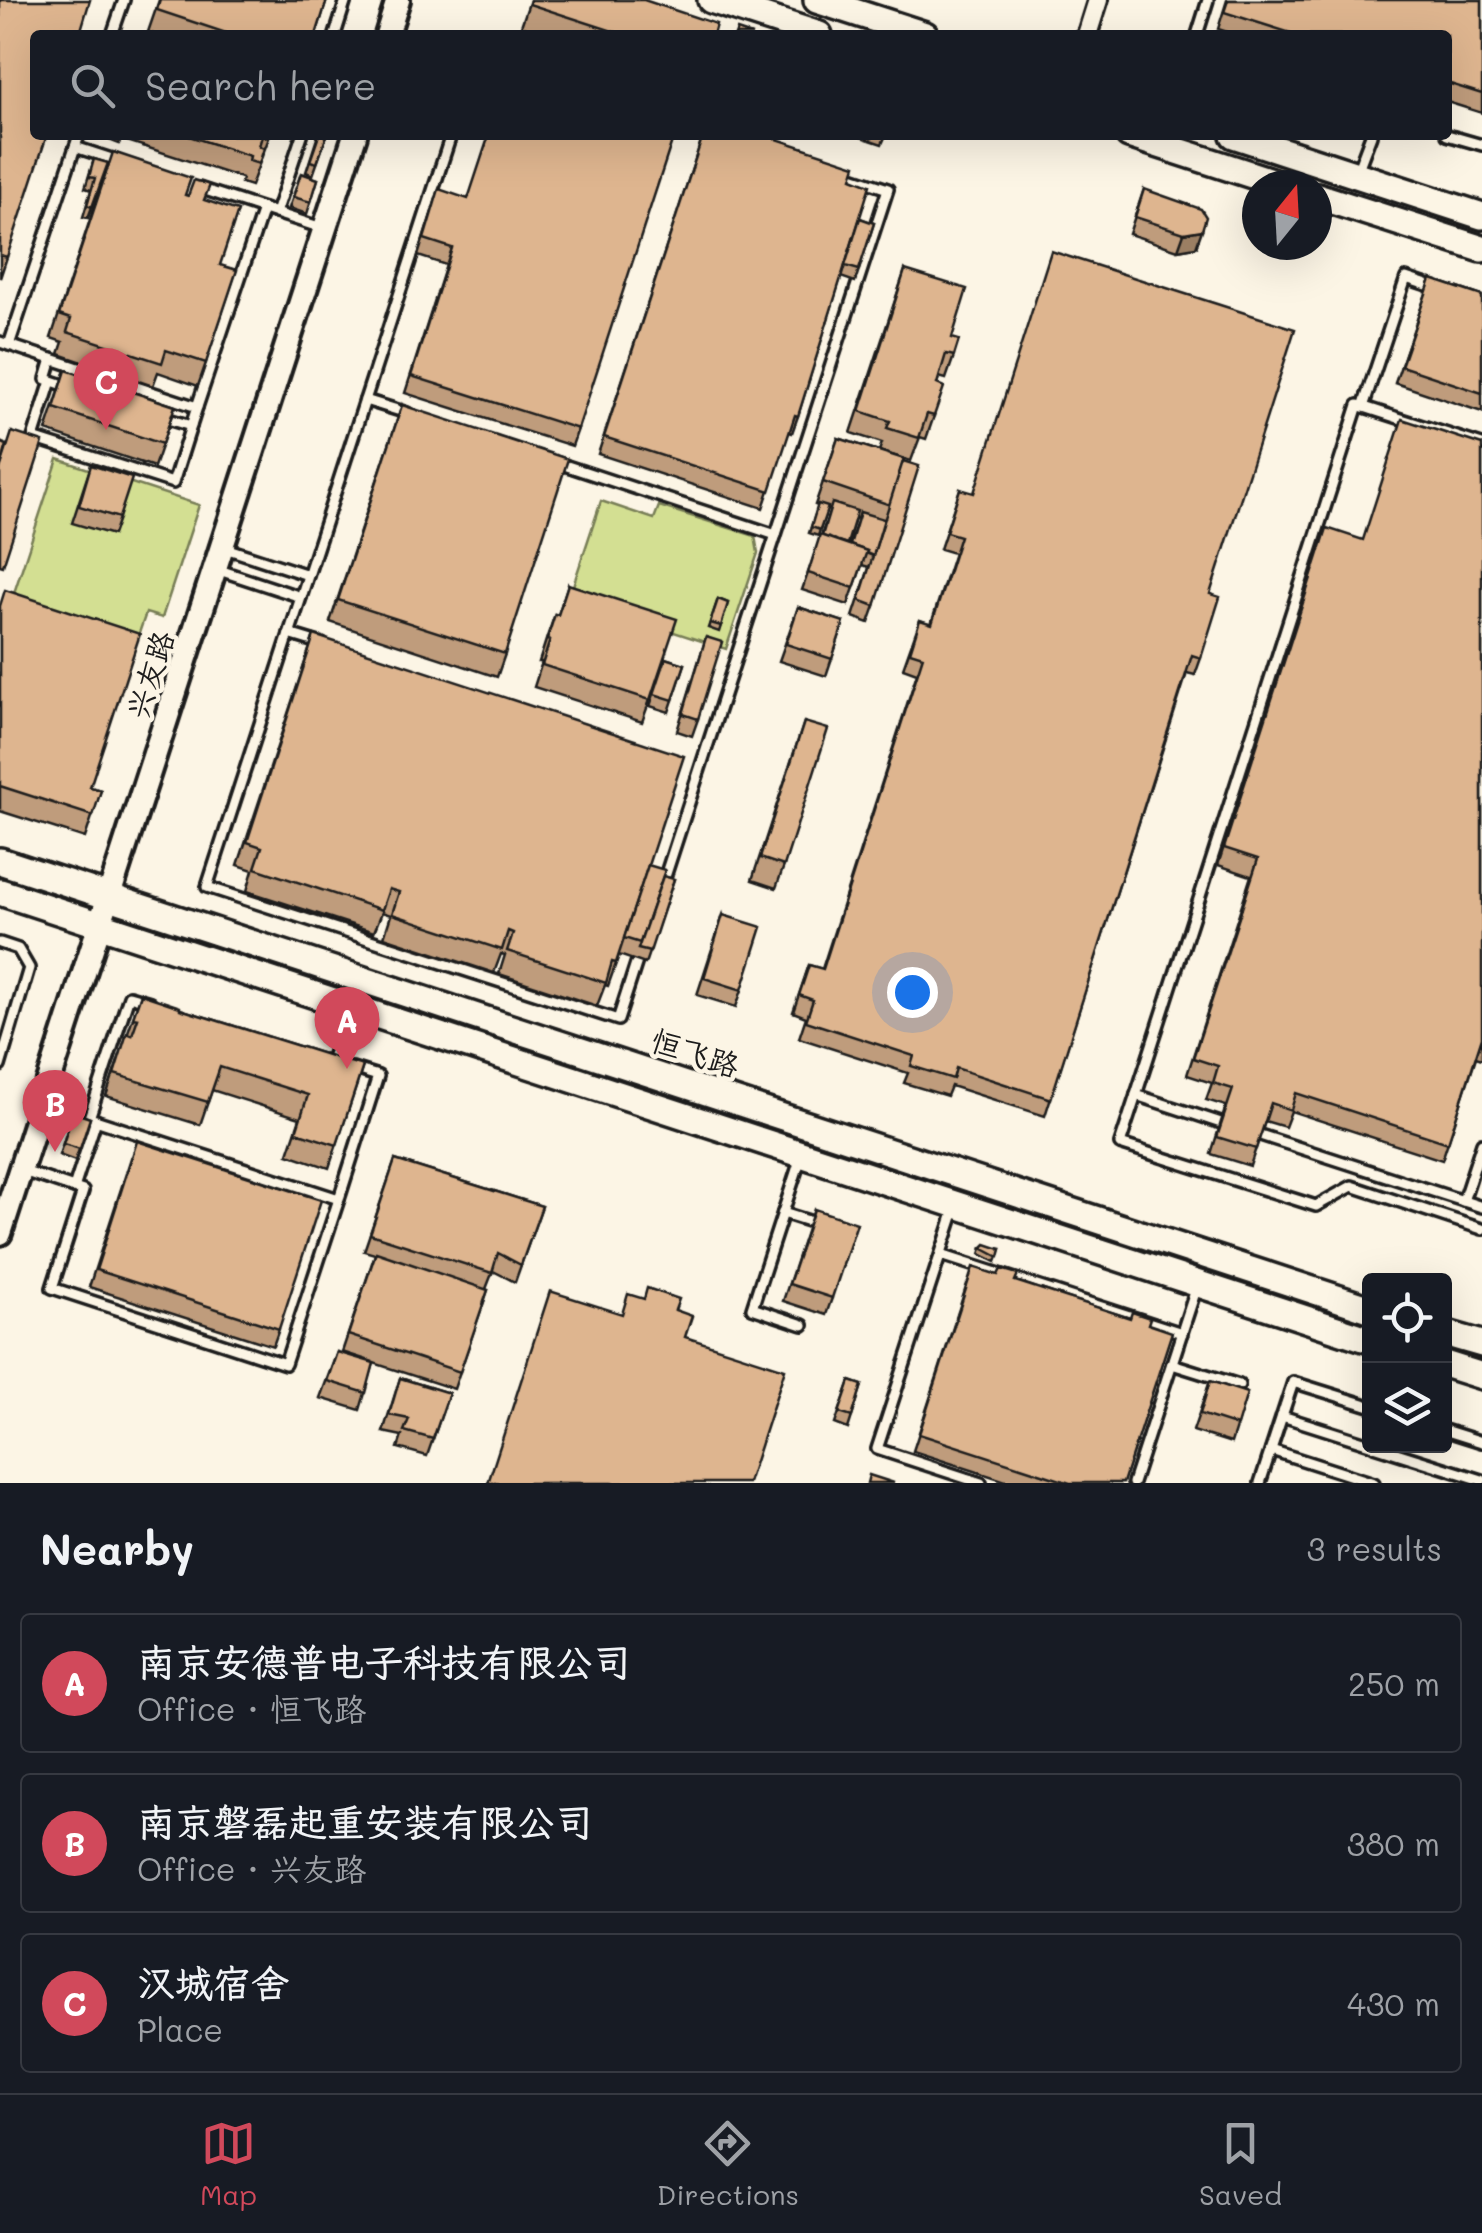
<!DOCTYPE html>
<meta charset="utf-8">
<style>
body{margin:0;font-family:Mali,"LXGW WenKai TC",sans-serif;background:#20242c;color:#f1f3f6}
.controls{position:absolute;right:30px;bottom:30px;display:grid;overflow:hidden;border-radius:10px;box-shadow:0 10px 40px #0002}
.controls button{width:90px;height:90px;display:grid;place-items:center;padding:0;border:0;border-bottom:2px solid #363941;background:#171b24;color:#f1f3f6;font:50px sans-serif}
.compass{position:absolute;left:1242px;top:170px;width:90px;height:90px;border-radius:50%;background:#171b24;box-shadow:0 10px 40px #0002;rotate:18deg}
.you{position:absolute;left:912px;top:992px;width:35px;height:35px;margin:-25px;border:8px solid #fff;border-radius:50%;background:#1a73e8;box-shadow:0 0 0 15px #1a73e833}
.badge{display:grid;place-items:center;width:65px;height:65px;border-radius:50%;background:#d1495b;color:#fff;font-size:32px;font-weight:700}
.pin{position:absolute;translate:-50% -82px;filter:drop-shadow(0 2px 5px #0008)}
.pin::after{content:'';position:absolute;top:52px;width:35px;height:30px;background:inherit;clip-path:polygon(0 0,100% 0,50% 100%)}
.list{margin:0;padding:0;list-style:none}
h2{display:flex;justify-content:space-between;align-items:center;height:130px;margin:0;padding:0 40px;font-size:42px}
h2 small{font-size:32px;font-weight:400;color:#9ea1a6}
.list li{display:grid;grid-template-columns:65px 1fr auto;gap:30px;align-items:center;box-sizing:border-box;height:140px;margin:0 20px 20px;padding:0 20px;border:2px solid #363941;border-radius:10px}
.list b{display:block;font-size:38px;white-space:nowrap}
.list p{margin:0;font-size:32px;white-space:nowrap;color:#9ea1a6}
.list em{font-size:32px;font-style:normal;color:#9ea1a6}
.icon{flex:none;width:55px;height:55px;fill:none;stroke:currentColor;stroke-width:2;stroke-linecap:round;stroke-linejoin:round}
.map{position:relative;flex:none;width:1482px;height:1483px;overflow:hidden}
.search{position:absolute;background:#171b24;box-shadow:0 10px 40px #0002;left:30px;right:30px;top:30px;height:110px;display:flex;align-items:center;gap:25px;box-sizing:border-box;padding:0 35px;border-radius:10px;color:#9ea1a6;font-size:38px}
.sheet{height:610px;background:#171b24}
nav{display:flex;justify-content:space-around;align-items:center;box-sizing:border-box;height:140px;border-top:2px solid #363941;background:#171b24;font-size:28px;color:#9ea1a6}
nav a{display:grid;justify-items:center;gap:5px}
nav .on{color:#d1495b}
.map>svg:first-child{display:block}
.green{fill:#d3df92;stroke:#787e57;stroke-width:2.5}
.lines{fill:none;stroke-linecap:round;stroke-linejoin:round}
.service-casing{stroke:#1c1c1c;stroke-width:16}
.minor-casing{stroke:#1c1c1c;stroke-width:25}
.tertiary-casing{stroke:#1c1c1c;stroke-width:30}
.secondary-casing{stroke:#1c1c1c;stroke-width:32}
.service{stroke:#fcf5e5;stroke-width:9}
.minor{stroke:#fcf5e5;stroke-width:18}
.tertiary{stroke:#fcf5e5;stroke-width:22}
.secondary{stroke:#fcf5e5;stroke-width:25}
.wall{fill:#bf9c7b;stroke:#1c1c1c;stroke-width:2.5;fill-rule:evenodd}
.shaded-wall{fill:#9b7f64;stroke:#1c1c1c;stroke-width:2.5}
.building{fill:#deb58f;stroke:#1c1c1c;stroke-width:2.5}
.labels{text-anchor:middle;stroke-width:9;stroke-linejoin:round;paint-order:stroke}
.street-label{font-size:30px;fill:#1c1c1c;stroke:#fcf5e5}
</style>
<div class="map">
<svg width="1482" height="1483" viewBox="0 0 1482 1483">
<rect width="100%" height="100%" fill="#fcf5e5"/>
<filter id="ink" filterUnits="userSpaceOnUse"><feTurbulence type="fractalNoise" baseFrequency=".01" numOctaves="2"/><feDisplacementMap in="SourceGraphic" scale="20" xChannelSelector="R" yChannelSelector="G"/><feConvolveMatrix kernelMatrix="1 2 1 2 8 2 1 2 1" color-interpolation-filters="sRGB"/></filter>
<g filter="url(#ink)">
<g class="green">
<path d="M58 459 199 505 162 618 146 613 138 636 13 596Z"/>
<path d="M601 501 654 519 659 506 755 536 758 553 726 649 569 598Z"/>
</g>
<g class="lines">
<g class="service-casing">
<g id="service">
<path d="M112 35 124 0"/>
<path d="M335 35 346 0"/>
<path d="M1197 35 1208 0"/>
<path d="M79 135 75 147 118 161"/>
<path d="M451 135 207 887 618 1020 637 961"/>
<path d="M1447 135 1482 145"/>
<path d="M1357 172 1371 135"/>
<path d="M199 188 322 228"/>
<path d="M276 213 302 135"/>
<path d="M0 342 197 407 263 209"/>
<path d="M9 345 75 147"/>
<path d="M52 359 46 379 70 387"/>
<path d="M51 381 33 438 173 483 191 426"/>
<path d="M365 400 407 413"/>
<path d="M1363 407 1406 278 1436 288"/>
<path d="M161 417 191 426 197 407"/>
<path d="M555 462 776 535"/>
<path d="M225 548 308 575"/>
<path d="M216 569 301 597"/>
<path d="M289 634 322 644"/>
<path d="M662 886 888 189 843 174"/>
<path d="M0 943 18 949 29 968 0 1066"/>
<path d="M150 1002 129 996 89 1118 339 1199 378 1076 352 1068"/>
<path d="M326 1060 331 1061 348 1010"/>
<path d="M1136 1095 1120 1144 1316 1206 1352 1186 1482 1229"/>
<path d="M1221 1123 1136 1095 1358 405 1482 445"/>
<path d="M1260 1135 1482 1207"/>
<path d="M801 1157 752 1308 803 1325"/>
<path d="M23 1171 83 1191 52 1288 285 1364 339 1199"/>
<path d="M74 1188 96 1120"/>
<path d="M1463 1201 1482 1143"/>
<path d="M956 1207 877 1449 981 1483"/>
<path d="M783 1213 818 1224"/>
<path d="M941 1255 1182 1333"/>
<path d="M1172 1364 1239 1385"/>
<path d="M1282 1416 1370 1444"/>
<path d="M1444 1430 1482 1442"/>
<path d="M1374 1446 1482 1480"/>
<path d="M1271 1450 1374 1483"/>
<path d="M1133 1483 1197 1286"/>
<path d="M1260 1483 1293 1382 1370 1406"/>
</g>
</g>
<g class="minor-casing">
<path id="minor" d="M1087 35 1098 0"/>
</g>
<g class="tertiary-casing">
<g id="tertiary">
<path d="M387 35 398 0"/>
<path d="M0 1233 355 135"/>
</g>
</g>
<g class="secondary-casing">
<g id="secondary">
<path d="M711 0 819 35"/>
<path d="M817 0 925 35"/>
<path d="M1129 135 1283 185"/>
<path d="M1234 135 1482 216"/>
<path d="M1317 196 1482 249"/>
<path d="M0 861 1370 1309"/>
<path d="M0 892 1370 1340"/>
<path d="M1444 1333 1482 1344"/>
<path d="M1444 1364 1482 1376"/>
</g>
</g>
<use href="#service" class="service"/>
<use href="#minor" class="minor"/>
<use href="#tertiary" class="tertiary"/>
<use href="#secondary" class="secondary"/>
</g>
<g class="wall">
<path d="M0 0 35 35 7 257 0 278Z"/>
<path d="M159 0H327L316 35H156L148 32Z"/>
<path d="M530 0 713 35H548L521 26Z"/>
<path d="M1227 0H1482V113L1447 102V35H1237L1218 29Z"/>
<path d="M110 135H270L251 186 241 183 242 178 121 139 119 144 109 140Z"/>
<path d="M318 135H327L313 175 306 172Z"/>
<path d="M703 135 852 178 860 218 874 223 855 282 841 277 798 416 792 433 789 432 763 508 598 454Z"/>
<path d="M855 135H886L882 144Z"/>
<path d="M94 159 108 163 88 218 83 217 91 190 85 188Z"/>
<path d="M301 173 318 179 307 214 289 208Z"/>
<path d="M105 174 204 200 220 265 206 363 198 386 158 372 153 386 59 354 63 342 51 338Z"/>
<path d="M439 189 578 429 572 446 405 393 446 265 418 256Z"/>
<path d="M1144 189 1196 247 1178 250 1129 234Z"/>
<path d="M905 270 952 338 954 356 946 379 939 377 937 384 934 416 926 439 920 437 911 461 879 451 882 443 851 433Z"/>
<path d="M1431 279 1482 296V412L1395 383Z"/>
<path d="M66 370 175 406 154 467 46 431Z"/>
<path d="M402 405 505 654 497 677 330 622Z"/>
<path d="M838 438 904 459 875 606 869 623 853 617 870 565 869 567 862 565 848 605 802 590 830 510 827 509 818 536 809 533 818 506 815 505ZM855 518 858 519 849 545 847 544Z"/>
<path d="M1482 445V1059L1476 1057 1442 1160 1291 1111 1285 1127 1265 1121 1250 1166 1211 1154 1226 1106 1206 1100 1212 1083 1187 1075 1251 876 1218 865 1321 545 1363 540Z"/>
<path d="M91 465 119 518 113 535 72 523Z"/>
<path d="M960 489 1210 594 1201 658 1195 675 1187 673 1045 1116 951 1086 947 1096 904 1083 908 1073 799 1038 806 1017 793 1012 809 965 822 969 917 673 903 668 920 620 931 624 954 553 940 549Z"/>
<path d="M568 584 650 700 642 722 534 687 542 662H539L547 637 555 614 558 615Z"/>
<path d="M718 599 728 603 719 632 708 628Z"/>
<path d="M0 604 90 787 101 790 85 838 0 811Z"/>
<path d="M798 607 844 622 826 676 779 661Z"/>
<path d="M314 635 648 866 663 876 674 879 645 964 619 955 608 986 605 985 597 1006 499 974 505 955 501 954 494 973 384 937 391 915 382 912 374 932 247 891 253 870 238 865Z"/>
<path d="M706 637 698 719 692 736 677 731Z"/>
<path d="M666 658 685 664 669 712 650 706Z"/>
<path d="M804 722 784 866 776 888 752 880Z"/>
<path d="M723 915 742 990 736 1007 697 995Z"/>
<path d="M141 994 180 1009 363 1066 329 1168 288 1154 300 1118 212 1090 200 1125 106 1096Z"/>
<path d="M73 1112 90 1118 75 1161 59 1155Z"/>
<path d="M131 1158 279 1329 273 1346 89 1287Z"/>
<path d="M395 1160 542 1206 515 1282 493 1271 486 1289 488 1290 454 1389 374 1363 360 1410 320 1398 337 1352 373 1362 342 1352 375 1254 364 1251Z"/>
<path d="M808 1226 832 1298 826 1315 783 1301Z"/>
<path d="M982 1248 1001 1249 996 1262 980 1254Z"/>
<path d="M998 1275 1148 1324 1123 1483H1012L913 1451 967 1284Z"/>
<path d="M400 1378 449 1393 427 1456 398 1448 402 1436 383 1432Z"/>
<path d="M850 1381 862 1385 848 1429 835 1424Z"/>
<path d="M1210 1381 1247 1393 1231 1443 1193 1431Z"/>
</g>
<path class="shaded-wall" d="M1202 230 1196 247 1178 250 1184 233Z"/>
<g class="building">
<path d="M0 0H90L81 30 86 31 84 35H35V135H47L7 257 0 255Z"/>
<path d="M160 0H327L316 35H232L157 10Z"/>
<path d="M530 0H644L716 24 713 35H625L529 4Z"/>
<path d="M1228 0H1482V94L1447 83V35H1297L1224 12Z"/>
<path d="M737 30 752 35H735Z"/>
<path d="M186 135H270L269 138 262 136 259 146 264 148 259 164 249 161 250 156Z"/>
<path d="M319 135H327L317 163 310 161Z"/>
<path d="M489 135H674L578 429 411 376 452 248 424 239 439 189 468 199Z"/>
<path d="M703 135H765L856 165 852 178 870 185 798 416 795 415 770 491 604 437Z"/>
<path d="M113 152 191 178 185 195 188 196 194 180 210 185 204 200 238 211 220 265 237 270 206 363 166 350 162 363 67 332 71 319 59 315Z"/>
<path d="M94 159 108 163 92 207 87 205 95 178 89 177Z"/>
<path d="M301 173 318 179 311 202 293 197Z"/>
<path d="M1144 189 1201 209 1206 217 1202 230 1184 233 1135 217Z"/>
<path d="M860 218 874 223 859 270 845 266Z"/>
<path d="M1051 251 1295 329 1210 594 1220 597 1201 658 1192 655 1051 1099 956 1068 953 1079 911 1066 914 1056 806 1021 813 1000 799 995 809 965 823 969 923 656 910 652 920 620 932 624 960 536 946 532 960 489 974 493Z"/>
<path d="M905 270 967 289 952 338 959 340 954 356 946 354 937 384 944 387 934 416 927 414 919 438 887 428 890 421 860 411Z"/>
<path d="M1431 279 1482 296V393L1401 366Z"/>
<path d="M66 370 175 406 162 444 54 408Z"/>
<path d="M402 405 568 459 505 654 338 600Z"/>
<path d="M1402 419 1482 445V1037L1448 1143 1296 1093 1291 1110 1271 1103 1256 1149 1217 1137 1233 1089 1213 1083 1218 1066 1193 1058 1258 859 1224 848 1327 528 1363 540Z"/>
<path d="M12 432 43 442 3 566 0 565V469Z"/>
<path d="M838 438 904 459 890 505 823 482Z"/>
<path d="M0 442 7 445 0 468Z"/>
<path d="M903 461 919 466 875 606 859 600Z"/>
<path d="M91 465 132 478 119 518 79 506Z"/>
<path d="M832 503 857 511 847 544 822 536Z"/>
<path d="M818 504 828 507 820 530 811 527Z"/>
<path d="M860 512 884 519 873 556 866 553 867 551 850 545Z"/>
<path d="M820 535 867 551 854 588 808 573Z"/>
<path d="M568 584 677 619 650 700 542 665 550 640 547 639 555 614 558 615Z"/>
<path d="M5 590 140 634 90 787 101 790 93 816 0 786V606Z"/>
<path d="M718 599 728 603 721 626 710 623Z"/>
<path d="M798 607 844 622 832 659 786 644Z"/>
<path d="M314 635 684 756 616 963 612 962 606 983 507 951 513 933 508 931 502 950 392 914 399 892 389 889 382 910 255 868 262 847 247 842Z"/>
<path d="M706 637 722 642 698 719 683 714Z"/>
<path d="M666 658 685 664 673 700 654 694Z"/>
<path d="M804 722 828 729 784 866 760 858Z"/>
<path d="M648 865 665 870 640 943 624 938Z"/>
<path d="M663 876 674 879 650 952 638 949Z"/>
<path d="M723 915 762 927 742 990 704 978Z"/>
<path d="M141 994 180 1007V1009L363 1066 337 1145 296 1132 308 1095 220 1067 208 1102 114 1074 127 1033 132 1035 138 1018 133 1017Z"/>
<path d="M73 1112 90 1118 80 1149 63 1144Z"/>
<path d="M137 1141 321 1200 279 1329 96 1270Z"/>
<path d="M395 1160 542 1206 521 1265 498 1253 492 1273 370 1234Z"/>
<path d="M814 1209 857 1223 832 1298 789 1284Z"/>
<path d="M986 1244 1001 1249 999 1257 982 1248Z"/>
<path d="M376 1252 488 1290 460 1372 348 1335Z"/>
<path d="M973 1267 998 1275 1001 1269 1018 1274 1015 1281 1130 1318 1132 1312 1150 1318 1148 1324 1172 1332 1123 1483H1070L919 1434Z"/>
<path d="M647 1288 679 1299 675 1310 692 1316 685 1337 785 1369 748 1483H488L550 1291 622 1314 628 1294 644 1299Z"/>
<path d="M337 1352 374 1363 366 1393 327 1381Z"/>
<path d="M400 1378 449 1393 433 1439 404 1431 409 1419 389 1415Z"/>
<path d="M850 1381 862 1385 852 1417 839 1413Z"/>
<path d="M1210 1381 1247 1393 1237 1426 1200 1414Z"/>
<path d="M869 1475 894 1483H867Z"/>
</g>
</g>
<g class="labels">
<g class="street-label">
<text transform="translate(151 675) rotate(-72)" y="10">兴友路</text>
<text transform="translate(695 1054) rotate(18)" y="10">恒飞路</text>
</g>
</g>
</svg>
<div class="controls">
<button><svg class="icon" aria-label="locate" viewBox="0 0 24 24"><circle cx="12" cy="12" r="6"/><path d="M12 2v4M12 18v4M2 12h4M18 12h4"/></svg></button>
<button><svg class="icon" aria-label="layers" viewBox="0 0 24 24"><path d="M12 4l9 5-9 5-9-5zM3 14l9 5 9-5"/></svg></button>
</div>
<svg class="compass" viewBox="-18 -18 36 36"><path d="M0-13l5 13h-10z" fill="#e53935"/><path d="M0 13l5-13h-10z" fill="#9ea1a6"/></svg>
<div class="you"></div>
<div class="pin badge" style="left:347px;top:1069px">A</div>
<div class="pin badge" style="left:55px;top:1152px">B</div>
<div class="pin badge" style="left:106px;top:430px">C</div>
<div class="search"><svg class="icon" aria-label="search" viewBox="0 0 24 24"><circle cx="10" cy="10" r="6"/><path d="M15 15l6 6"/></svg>Search here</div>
</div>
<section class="sheet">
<h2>Nearby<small>3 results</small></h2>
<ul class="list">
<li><span class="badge">A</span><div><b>南京安德普电子科技有限公司</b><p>Office · 恒飞路</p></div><em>250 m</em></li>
<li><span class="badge">B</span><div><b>南京磐磊起重安装有限公司</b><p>Office · 兴友路</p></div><em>380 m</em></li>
<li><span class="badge">C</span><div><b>汉城宿舍</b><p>Place</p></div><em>430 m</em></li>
</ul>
</section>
<nav>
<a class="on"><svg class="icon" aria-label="map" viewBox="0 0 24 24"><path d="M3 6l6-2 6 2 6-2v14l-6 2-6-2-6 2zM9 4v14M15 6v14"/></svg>Map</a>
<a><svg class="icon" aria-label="directions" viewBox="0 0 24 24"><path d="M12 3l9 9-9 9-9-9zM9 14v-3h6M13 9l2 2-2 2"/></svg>Directions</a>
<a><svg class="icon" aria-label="saved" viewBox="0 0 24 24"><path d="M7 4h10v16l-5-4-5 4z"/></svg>Saved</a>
</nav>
